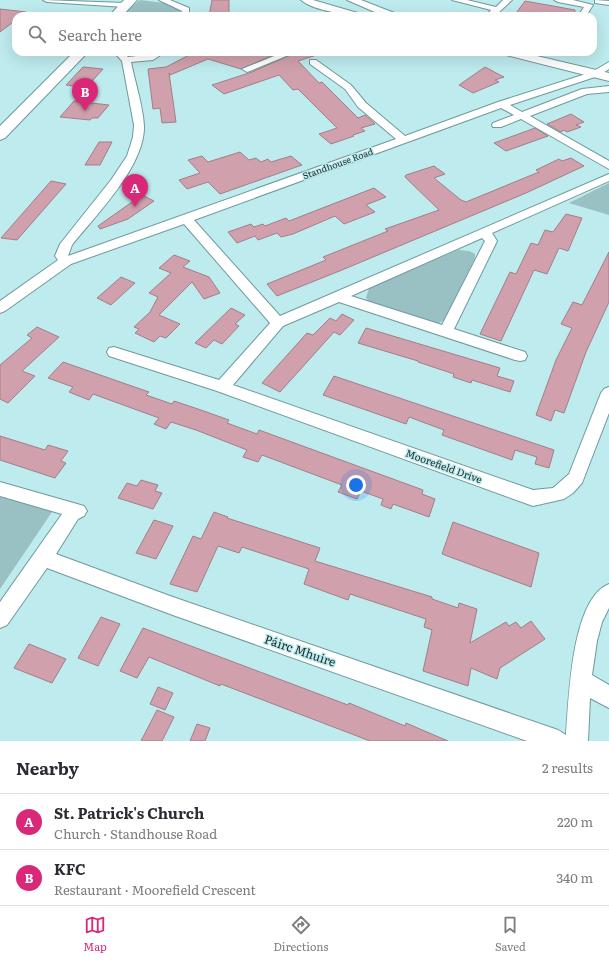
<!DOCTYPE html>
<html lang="en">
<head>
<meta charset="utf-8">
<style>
	body { margin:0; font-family:Literata,serif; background:#f2f2f3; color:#2b2b33 }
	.you { position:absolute; left:356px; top:485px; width:14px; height:14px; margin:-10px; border:3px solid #fff; border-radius:50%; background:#1a73e8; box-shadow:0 0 0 6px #1a73e833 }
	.badge { display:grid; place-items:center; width:26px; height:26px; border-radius:50%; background:#db2777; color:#fff; font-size:13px; font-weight:700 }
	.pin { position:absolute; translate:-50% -33px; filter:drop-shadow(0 1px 2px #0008) }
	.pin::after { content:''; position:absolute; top:21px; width:14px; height:12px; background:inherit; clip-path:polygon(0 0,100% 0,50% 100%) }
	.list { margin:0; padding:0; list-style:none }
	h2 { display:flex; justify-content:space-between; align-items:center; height:52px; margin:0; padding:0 16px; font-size:17px }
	h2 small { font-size:13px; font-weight:400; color:#7c7c81 }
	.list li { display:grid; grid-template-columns:26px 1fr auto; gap:12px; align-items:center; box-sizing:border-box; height:56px; padding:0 16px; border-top:1px solid #e1e1e2 }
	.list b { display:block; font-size:15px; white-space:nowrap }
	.list p { margin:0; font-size:13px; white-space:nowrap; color:#7c7c81 }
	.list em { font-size:13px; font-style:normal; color:#7c7c81 }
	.icon { flex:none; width:22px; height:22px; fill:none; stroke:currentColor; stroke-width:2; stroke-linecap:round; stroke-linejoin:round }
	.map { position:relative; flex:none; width:609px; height:741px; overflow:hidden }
	.search { position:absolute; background:#fff; box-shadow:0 4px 16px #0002; left:12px; right:12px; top:12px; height:44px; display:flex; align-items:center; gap:10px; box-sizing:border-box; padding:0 14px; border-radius:12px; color:#7c7c81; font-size:15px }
	.sheet { height:164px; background:#fff }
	nav { display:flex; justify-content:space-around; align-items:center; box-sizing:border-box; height:56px; border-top:1px solid #e1e1e2; background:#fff; font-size:11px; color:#7c7c81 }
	nav a { display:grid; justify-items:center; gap:2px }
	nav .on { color:#db2777 }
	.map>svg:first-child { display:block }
	.green { fill:#99c0c3 }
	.building { fill:#d0a1ac; stroke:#a37e86 }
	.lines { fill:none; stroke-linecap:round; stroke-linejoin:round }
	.minor-casing { stroke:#6f999c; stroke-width:2 }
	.tertiary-casing { stroke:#6f999c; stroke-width:2 }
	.secondary-casing { stroke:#6f999c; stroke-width:2 }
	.minor { fill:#fff; fill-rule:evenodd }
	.tertiary { fill:#fff; fill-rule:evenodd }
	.secondary { fill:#fff; fill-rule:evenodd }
	.labels { text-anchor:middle; stroke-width:3; stroke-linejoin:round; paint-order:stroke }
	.far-street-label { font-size:9px; fill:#1c2d2f; stroke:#beebee }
	.street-label { font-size:10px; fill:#1c2d2f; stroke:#beebee }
	.near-street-label { font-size:12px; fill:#1c2d2f; stroke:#beebee }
</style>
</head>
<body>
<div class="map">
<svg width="609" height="741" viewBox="0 0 609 741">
	<rect width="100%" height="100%" fill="#beebee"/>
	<g class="green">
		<path d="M140 0 164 3 181 11 180 16H127L129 12 127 11Z"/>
		<path d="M609 183V215L569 203Z"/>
		<path d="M458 250 469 251 475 254V258L444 320 439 323 430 322 370 303 366 298 369 288Z"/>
		<path d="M0 494 56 506 0 589Z"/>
	</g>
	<g class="building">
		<path d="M212 0H229V15L209 16Z"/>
		<path d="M525 1 575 10V16H514Z"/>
		<path d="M0 9 26 12 21 16H16V20L0 32Z"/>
		<path d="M195 52H280L241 69 208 59 170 75 169 73 176 122 162 123 160 108 153 109 148 69 166 67Z"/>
		<path d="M297 52H319L320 54 298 61 319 83 322 82 358 118 365 115 375 124 361 128 365 131 353 135 354 136 331 144 319 134 337 128 298 89 293 90 279 75 224 94 212 85 252 72Z"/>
		<path d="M83 67 103 69 86 88 66 85Z"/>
		<path d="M485 67 504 77 495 80 499 82 473 93 459 85Z"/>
		<path d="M74 101 109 105 98 118H92L90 120 60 117Z"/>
		<path d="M571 114 584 122 576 125 581 127 567 132 564 130 561 132 547 124Z"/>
		<path d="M535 128 548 136 506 151 494 143Z"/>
		<path d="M99 142H112L100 165H85Z"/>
		<path d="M240 152 249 160 256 158 261 162 268 159 271 162 291 156 302 165 220 194 208 182 187 189 179 180 200 173 188 160 202 156 208 162Z"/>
		<path d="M571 158 584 166 526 193 342 270 277 296 267 284 326 260 323 257 388 231 385 229 439 210 405 177 406 175 434 166 445 174 434 178 461 200 466 202 539 172 536 170 559 159 562 161Z"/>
		<path d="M51 181 66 184 17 240 1 238Z"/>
		<path d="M374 188 386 197 366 205 375 212 344 224 335 216 293 234 281 237 277 233 258 240 255 236 237 243 228 232 251 224 254 227 263 224 265 226 286 218 289 221Z"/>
		<path d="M142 195 154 201 128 219 100 229 98 226Z"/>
		<path d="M566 214 582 218 568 251 559 248 547 274 534 270 501 341 480 334 510 272 516 274 531 243 538 245 545 230 553 232Z"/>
		<path d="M609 252V302L586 352 564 413 555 410 551 421 536 415 556 360 572 328 561 324 573 302 582 305Z"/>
		<path d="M174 255 190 261 183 267 209 277 220 293 204 299 192 282 159 315 180 324 166 338 160 336 154 342 135 333 139 329 134 327 150 312 158 297 149 293 171 273 159 268Z"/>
		<path d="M121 277 135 283 111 305 97 298Z"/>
		<path d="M231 308 245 315 235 324 239 326 222 344 214 340 206 348 195 343Z"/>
		<path d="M342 314 354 320 340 335 334 332 280 392 262 383 307 333 313 335 330 318 336 321Z"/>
		<path d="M37 327 59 337 22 371 35 376 8 403 0 399V365L32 338 27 335Z"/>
		<path d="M366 328 500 368 497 376 514 381 510 392 472 380 471 383 453 377 454 374 418 362V361L358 343Z"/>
		<path d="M63 362 149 392 146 395 172 404 174 401 198 409 229 420 227 423 257 434 259 430 423 490 422 494 435 499 429 517 393 504 391 509 381 505 383 499 361 491 357 499 338 492 342 485 262 455 258 462 243 457 247 450 196 430 171 422 166 429 154 424 159 418 93 394 89 400 69 392 73 387 48 378Z"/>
		<path d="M334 376 554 450 549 468 535 464 537 457 515 450 512 460 442 435 444 430 409 417 406 424 323 395Z"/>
		<path d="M0 436 45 450 48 445 68 451 61 461 66 463 55 478 0 460Z"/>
		<path d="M141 480 158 485 155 491 162 493 153 509 118 498 127 483 137 486Z"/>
		<path d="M214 512 228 517 227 518 320 548 315 561 432 597V599L458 608 459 603 477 609 470 643 506 622 509 626 516 622 521 628 531 621 545 639 500 668 497 679 471 668 468 686 423 671 432 630 424 627 426 619 350 594 348 600 304 584 309 569 242 547 239 553 218 546 197 592 170 584 193 536 201 539Z"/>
		<path d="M154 520 173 526 156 559 136 553Z"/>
		<path d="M453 522 539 553 531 587 442 554Z"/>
		<path d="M101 617 120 624 98 666 78 658Z"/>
		<path d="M143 628 348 705 349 703 405 726 406 723 448 741H370L221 684 220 686 149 657 137 678 120 671Z"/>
		<path d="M29 644 66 659 52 683 14 668Z"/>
		<path d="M158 687 173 693 165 710 150 704Z"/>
		<path d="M157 710 174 717 162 741H141Z"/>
		<path d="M197 724 210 728 205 741H190Z"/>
	</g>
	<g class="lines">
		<defs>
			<g id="minor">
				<path d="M43 0 125 3 129 5 125 7 47 2Z"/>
				<path d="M159 0H170L189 8V16H181L182 11Z"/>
				<path d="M301 0H313L368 16C352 16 313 11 301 0Z"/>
				<path d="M452 0H467L496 7 503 0H512L495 16H486L491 10Z"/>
				<path d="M554 0H573L593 5 586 16H578L584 7 558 2Z"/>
				<path d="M595 0 609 1V5L595 3Z"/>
				<path d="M114 52H123L128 57C141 56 153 52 165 52L153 60 131 62C135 82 143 106 144 126 145 166 96 215 72 245L68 256 396 139 358 107 345 89 310 64V60H316L351 85 366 103 405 136 498 102 592 72 609 62V69L598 76 510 105 522 112 582 89 609 86V92L587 94 530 116 609 161V169L521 119 501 127H493L492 125 493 123 514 115 501 108 194 220 280 316 609 174V181L492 233 497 241 454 329 525 352 527 356 525 360 520 361 515 360 339 302 283 326 233 385 533 490 553 488 569 474 601 393 604 389 609 387V413L582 483 573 493 564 499 533 506 217 391 109 356 107 352 109 348 114 347 219 380 270 323 184 224 71 264 5 311 0 313V301L58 260 55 256 60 244 111 180 127 156 133 137 134 125 122 61ZM482 238 485 241 442 325 351 296Z"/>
				<path d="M284 52H296L250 71 247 72 242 69Z"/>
				<path d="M0 482 84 506 87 511 84 516 78 519 56 554 170 596 558 730 566 735C569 699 571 599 609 584V608L602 622 597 641 592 675 609 685V708L590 698 588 741H527L170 614 47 568 7 625 0 628V602L62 514 0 496Z"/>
			</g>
			<g id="tertiary">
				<path d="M347 0H361L397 14 398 16H384Z"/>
				<path d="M500 52H520L609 73V81L502 54Z"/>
			</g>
			<g id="secondary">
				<path d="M124 0H137L122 16H109Z"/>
				<path d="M74 52H88L5 138 0 140V126Z"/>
			</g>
		</defs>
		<use href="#minor" class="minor-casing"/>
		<use href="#tertiary" class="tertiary-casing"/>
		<use href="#secondary" class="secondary-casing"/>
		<use href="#minor" class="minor"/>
		<use href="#tertiary" class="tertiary"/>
		<use href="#secondary" class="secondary"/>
	</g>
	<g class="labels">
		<g class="far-street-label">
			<text transform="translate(338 164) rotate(-20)" y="3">Standhouse Road</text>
		</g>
		<g class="street-label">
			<text transform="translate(444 466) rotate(20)" y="4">Moorefield Drive</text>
		</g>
		<g class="near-street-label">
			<text transform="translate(300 651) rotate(19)" y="4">Páirc Mhuire</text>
		</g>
	</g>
</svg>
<div class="you"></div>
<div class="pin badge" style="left:135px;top:207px">A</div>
<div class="pin badge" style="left:85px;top:111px">B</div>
<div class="search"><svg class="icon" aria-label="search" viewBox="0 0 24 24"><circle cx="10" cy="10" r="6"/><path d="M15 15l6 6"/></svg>Search here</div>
</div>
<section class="sheet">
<h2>Nearby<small>2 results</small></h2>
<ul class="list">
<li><span class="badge">A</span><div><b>St. Patrick's Church</b><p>Church · Standhouse Road</p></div><em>220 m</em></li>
<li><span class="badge">B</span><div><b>KFC</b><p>Restaurant · Moorefield Crescent</p></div><em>340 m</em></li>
</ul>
</section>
<nav>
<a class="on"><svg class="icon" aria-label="map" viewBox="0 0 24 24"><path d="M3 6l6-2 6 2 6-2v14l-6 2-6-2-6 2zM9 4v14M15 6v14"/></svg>Map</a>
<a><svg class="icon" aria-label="directions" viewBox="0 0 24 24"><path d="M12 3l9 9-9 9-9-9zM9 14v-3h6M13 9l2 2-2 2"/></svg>Directions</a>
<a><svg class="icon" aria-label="saved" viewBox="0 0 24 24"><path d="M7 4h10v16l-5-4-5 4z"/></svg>Saved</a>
</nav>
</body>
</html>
